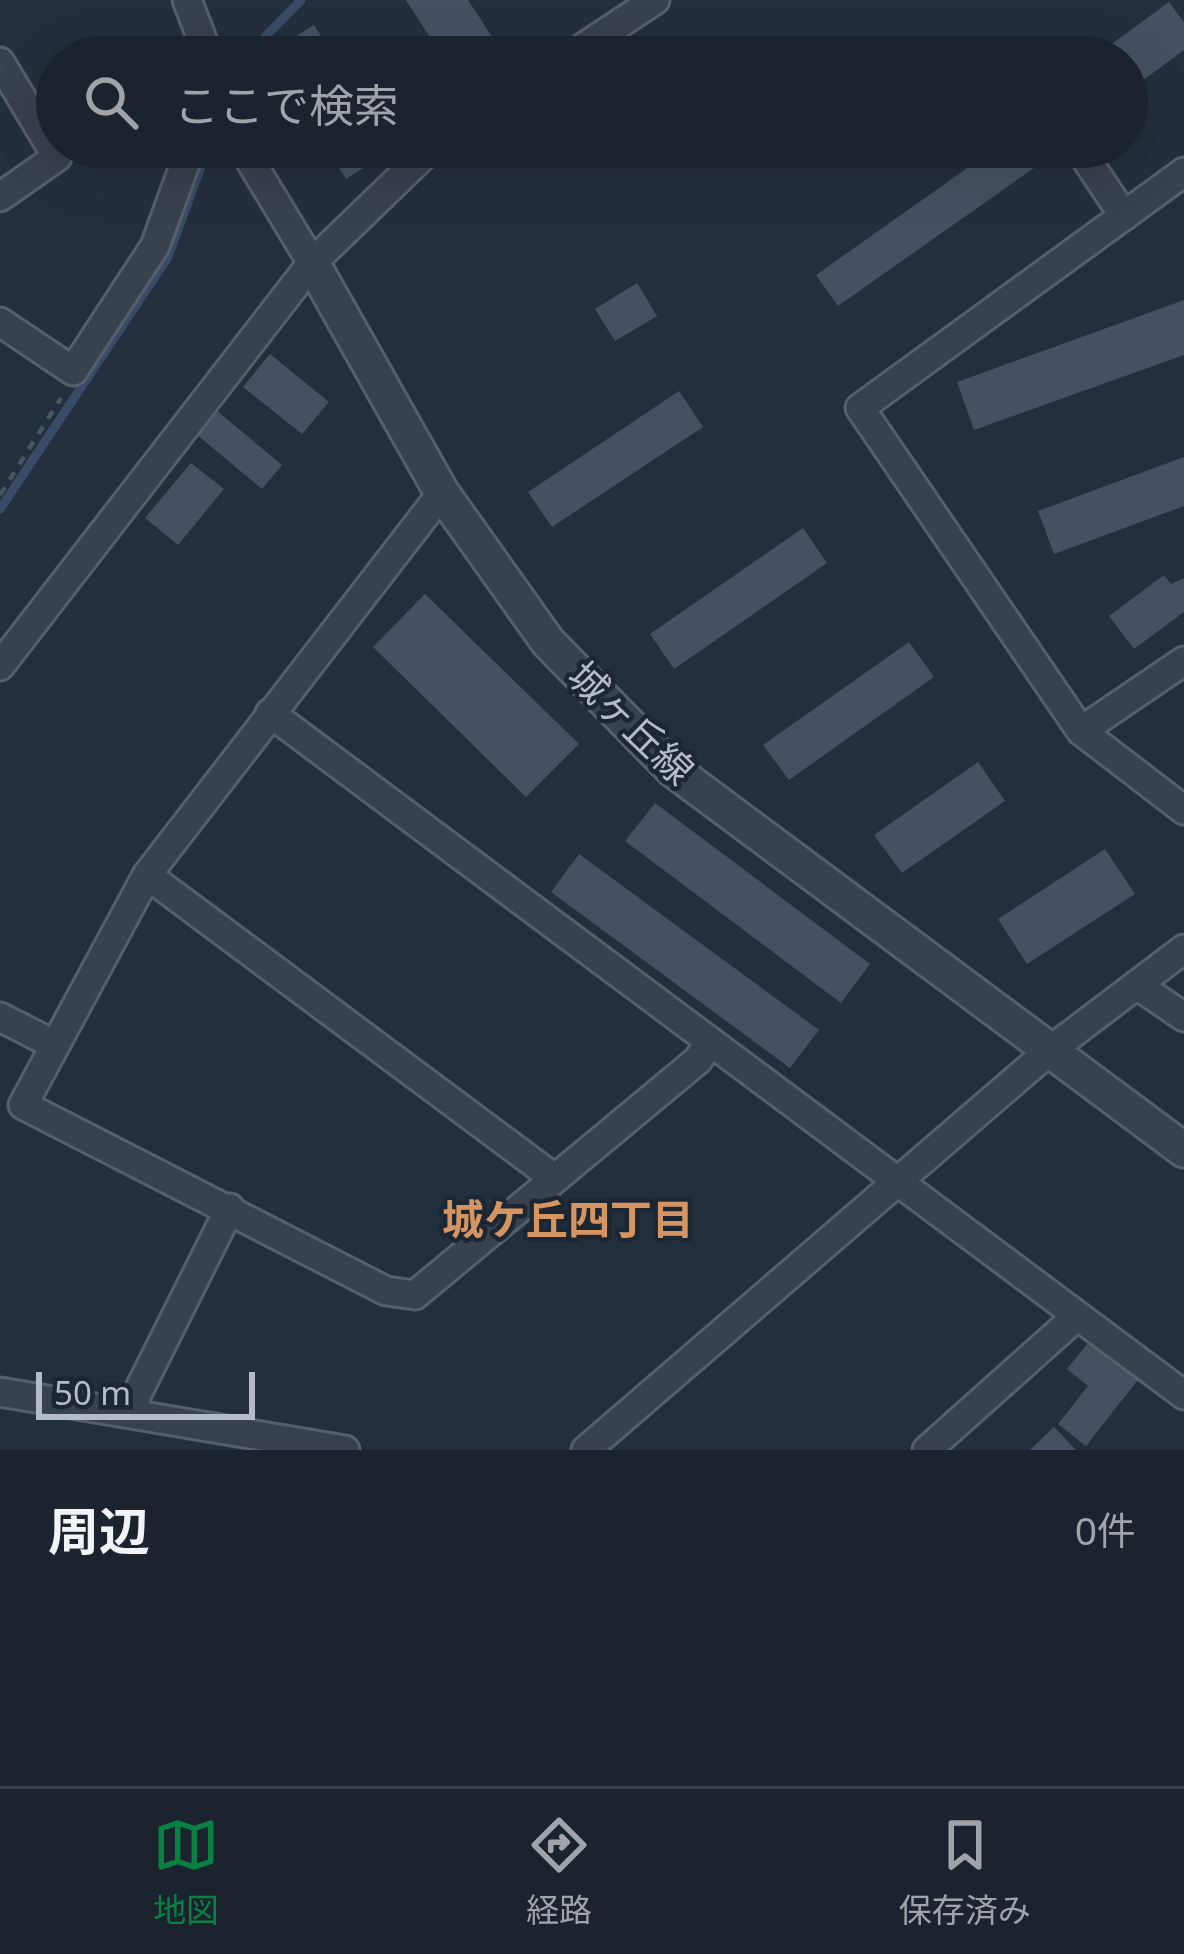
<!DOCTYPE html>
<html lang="ja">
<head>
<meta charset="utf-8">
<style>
	body { margin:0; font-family:"Noto Sans","Noto Sans JP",sans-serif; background:#242b36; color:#f1f3f6 }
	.scale { position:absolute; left:36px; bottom:30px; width:219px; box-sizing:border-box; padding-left:12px; border:6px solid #b4bcc9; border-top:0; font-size:33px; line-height:42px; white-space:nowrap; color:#b4bcc9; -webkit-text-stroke:9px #1d2633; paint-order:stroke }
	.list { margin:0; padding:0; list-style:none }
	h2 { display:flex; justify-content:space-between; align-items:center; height:156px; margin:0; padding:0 48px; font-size:51px }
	h2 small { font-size:39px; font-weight:400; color:#a0a4aa }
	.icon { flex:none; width:66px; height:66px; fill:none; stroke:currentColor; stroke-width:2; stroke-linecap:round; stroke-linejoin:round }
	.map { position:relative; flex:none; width:1184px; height:1450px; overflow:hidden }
	.search { position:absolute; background:#1b232e; box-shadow:0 12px 48px #0002; left:36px; right:36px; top:36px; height:132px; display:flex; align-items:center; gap:30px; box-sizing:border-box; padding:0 42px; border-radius:66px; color:#a0a4aa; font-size:45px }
	.sheet { height:336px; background:#1b232e }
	nav { display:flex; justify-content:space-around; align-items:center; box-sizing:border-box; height:168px; border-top:3px solid #39404a; background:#1b232e; font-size:33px; color:#a0a4aa }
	nav a { display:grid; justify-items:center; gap:6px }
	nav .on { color:#0b8043 }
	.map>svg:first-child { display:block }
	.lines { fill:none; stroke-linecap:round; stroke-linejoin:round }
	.stream { stroke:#394c67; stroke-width:9 }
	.building { fill:#455162 }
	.minor-casing { stroke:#565f6c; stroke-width:33 }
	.tertiary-casing { stroke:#565f6c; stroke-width:39 }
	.path { stroke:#44595c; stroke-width:4.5; stroke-dasharray:9 9; stroke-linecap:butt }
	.minor { stroke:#38414e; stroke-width:27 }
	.tertiary { stroke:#38414e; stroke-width:33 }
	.labels { text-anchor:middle; stroke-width:9; stroke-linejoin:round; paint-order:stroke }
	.street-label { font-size:39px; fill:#b4bcc9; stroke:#1d2633 }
	.neighbourhood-label { font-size:42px; font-weight:bold; fill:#d59563; stroke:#1d2633 }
</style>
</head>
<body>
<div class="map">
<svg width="1184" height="1450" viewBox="0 0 1184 1450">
	<rect width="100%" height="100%" fill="#242f3e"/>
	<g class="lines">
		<g class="stream">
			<path d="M245 57 301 0"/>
			<path d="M0 509 168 257 208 147"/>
		</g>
	</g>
	<g class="building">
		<path d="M406 0H468L505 57H416L435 45Z"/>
		<path d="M1169 2 1184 22V50L1127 92V57H1094Z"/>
		<path d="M314 25 334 57H285L279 47Z"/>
		<path d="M326 147H397L346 179Z"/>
		<path d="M997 147H1030L1041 163 838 306 816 275Z"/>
		<path d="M637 283 657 316 615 341 595 309Z"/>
		<path d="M1184 300V355L974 430 957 382Z"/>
		<path d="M270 354 329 402 302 434 243 387Z"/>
		<path d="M679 391 703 427 552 527 528 492Z"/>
		<path d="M216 410 282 465 262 489 196 434Z"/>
		<path d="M1184 457V506L1054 554 1038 511Z"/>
		<path d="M191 463 224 489 178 545 145 518Z"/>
		<path d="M803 528 827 563 674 669 650 634Z"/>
		<path d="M1164 575 1171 584 1184 578V612L1134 649 1109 616Z"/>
		<path d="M425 594 579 744 526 797 373 647Z"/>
		<path d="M909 642 934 677 789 780 763 745Z"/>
		<path d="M978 762 1005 801 902 873 874 835Z"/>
		<path d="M655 803 870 964 841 1003 625 841Z"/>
		<path d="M1105 849 1135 894 1027 964 998 919Z"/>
		<path d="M579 854 819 1030 790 1068 551 892Z"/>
		<path d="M1092 1338 1141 1376 1086 1446 1058 1424 1088 1386 1067 1369Z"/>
		<path d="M1054 1427 1076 1450H1030Z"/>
	</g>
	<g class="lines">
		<defs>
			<g id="minor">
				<path d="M187 0 209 57"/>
				<path d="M569 57 655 0"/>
				<path d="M0 62 57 157 0 197"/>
				<path d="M242 147 312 263"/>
				<path d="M1078 147 1124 216"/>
				<path d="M1184 172 860 408 1081 731 1184 810"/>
				<path d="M0 322 73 371 155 246 191 147"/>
				<path d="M442 493 147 875 23 1105 386 1291 415 1295 698 1060 710 1042"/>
				<path d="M0 666 312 263 432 147"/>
				<path d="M270 713 1184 1395"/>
				<path d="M1081 731 1184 661"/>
				<path d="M147 875 554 1178"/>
				<path d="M1137 985 1184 1017"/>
				<path d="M0 1017 55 1045"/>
				<path d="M0 1392 345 1450"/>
				<path d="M133 1413 136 1396 230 1208"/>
				<path d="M586 1450 1048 1052 1184 949"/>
				<path d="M927 1450 1076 1317"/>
			</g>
			<path id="tertiary" d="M312 263 442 493 548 642 672 769 1184 1150"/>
		</defs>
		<use href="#minor" class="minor-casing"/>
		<use href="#tertiary" class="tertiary-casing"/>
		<path class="path" d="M0 495 61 398"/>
		<use href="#minor" class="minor"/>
		<use href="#tertiary" class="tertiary"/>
	</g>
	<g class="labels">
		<g class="street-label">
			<text transform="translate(631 723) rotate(44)" y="14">城ヶ丘線</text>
		</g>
		<g class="neighbourhood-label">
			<text x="568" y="1235">城ケ丘四丁目</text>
		</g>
	</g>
</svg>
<div class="scale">50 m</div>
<div class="search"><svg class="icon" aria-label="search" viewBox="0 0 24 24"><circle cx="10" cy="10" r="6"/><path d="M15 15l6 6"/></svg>ここで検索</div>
</div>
<section class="sheet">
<h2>周辺<small>0件</small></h2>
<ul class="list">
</ul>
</section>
<nav>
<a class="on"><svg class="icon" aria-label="map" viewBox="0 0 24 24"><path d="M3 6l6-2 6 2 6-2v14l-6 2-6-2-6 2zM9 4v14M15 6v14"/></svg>地図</a>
<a><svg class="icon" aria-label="directions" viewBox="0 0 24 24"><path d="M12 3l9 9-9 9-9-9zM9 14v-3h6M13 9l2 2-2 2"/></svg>経路</a>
<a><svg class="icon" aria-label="saved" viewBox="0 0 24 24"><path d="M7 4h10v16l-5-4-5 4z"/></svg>保存済み</a>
</nav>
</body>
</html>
